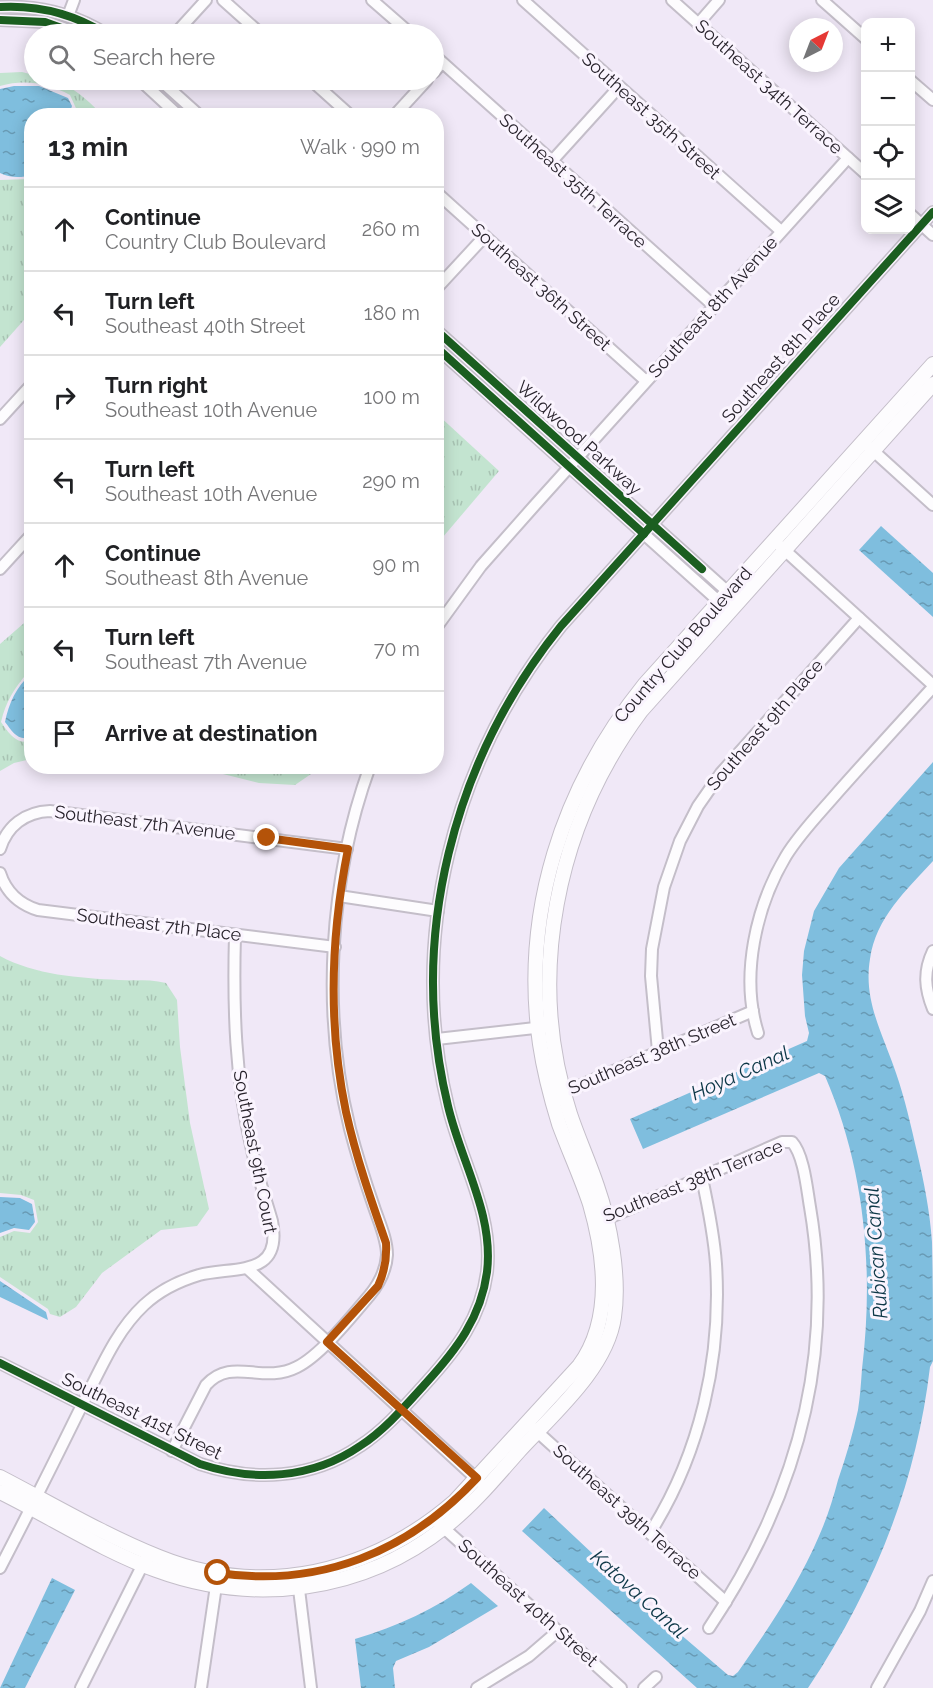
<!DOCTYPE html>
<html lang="en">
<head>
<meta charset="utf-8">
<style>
	body { margin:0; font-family:Raleway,sans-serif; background:#f6f6f6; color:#202124 }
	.controls { position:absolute; right:18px; top:18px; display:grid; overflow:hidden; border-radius:12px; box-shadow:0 3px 15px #0003 }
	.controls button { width:54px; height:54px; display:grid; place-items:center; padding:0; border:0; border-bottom:2px solid #e0e0e0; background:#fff; color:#202124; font:30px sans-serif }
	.compass { position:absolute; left:789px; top:18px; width:54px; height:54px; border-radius:50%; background:#fff; box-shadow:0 3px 15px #0003; rotate:42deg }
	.stop { position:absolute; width:18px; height:18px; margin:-14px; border:4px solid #b45309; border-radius:50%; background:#fff }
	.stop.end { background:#b45309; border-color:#fff; box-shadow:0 2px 6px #0008 }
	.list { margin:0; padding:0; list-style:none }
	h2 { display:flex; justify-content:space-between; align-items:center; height:78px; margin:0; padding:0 24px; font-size:26px }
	h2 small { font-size:20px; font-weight:400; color:#757577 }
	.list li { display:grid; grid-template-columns:39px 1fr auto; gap:18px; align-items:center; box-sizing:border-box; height:84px; padding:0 24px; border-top:2px solid #e0e0e0 }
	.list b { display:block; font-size:22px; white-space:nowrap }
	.list p { margin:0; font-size:20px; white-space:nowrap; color:#757577 }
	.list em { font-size:20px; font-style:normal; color:#757577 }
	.icon { flex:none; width:33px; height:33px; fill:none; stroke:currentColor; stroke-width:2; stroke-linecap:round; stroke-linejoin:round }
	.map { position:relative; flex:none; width:933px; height:1688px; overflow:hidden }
	.search { position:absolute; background:#fff; box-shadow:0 3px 15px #0003; left:24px; top:24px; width:420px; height:66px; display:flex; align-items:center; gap:15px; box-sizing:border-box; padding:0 21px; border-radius:33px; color:#757577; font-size:22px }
	.panel { position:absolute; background:#fff; box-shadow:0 3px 15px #0003; left:24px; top:108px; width:420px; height:666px; border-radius:24px }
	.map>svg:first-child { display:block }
	.grass { fill:url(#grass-tufts) }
	.water { fill:url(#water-ripples) }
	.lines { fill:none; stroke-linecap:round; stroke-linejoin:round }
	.minor-casing { stroke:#c4bec9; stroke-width:14 }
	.major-casing { stroke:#c4bec9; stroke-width:16 }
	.minor { stroke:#fdfcfe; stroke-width:10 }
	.major { stroke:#fdfcfe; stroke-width:14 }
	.cycleway-casing { stroke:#faf4fe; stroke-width:11 }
	.cycleway { stroke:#1b5e20; stroke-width:8 }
	.route { stroke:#b45309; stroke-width:8 }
	.labels { text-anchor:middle; stroke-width:6; stroke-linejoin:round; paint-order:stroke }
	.street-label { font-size:18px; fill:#28232c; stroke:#faf4fe }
	.water-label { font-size:20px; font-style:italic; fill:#0c3747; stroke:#faf4fe }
</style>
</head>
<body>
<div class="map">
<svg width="933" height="1688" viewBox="0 0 933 1688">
	<defs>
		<pattern id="grass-tufts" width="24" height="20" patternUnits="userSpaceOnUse" patternTransform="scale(1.5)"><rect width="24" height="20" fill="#c3e4d0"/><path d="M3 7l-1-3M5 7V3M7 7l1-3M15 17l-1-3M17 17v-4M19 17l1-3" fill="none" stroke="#a8c3b3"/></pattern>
		<pattern id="water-ripples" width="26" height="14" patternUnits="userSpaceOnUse" patternTransform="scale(1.5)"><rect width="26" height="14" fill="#7fbede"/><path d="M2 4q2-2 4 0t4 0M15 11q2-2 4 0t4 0" fill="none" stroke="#689ab4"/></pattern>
	</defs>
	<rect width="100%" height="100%" fill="#f0e8f7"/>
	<g class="grass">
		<path d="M22 72 34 75V80C69 80 79 93 103 115H79L70 95C47 83 25 79 0 86V73Z"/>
		<path d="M31 179V312L0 347V180Z"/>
		<path d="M437 414 499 471 437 544Z"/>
		<path d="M31 617V671L28 672C14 689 6 701 1 722 9 734 17 745 31 741V759L14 763 0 771V644Z"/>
		<path d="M183 767H314L311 774 295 785 259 783 203 769Z"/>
		<path d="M0 956C35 975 79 978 119 980 135 981 150 979 166 983L177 1000 180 1047 190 1123 209 1209 197 1226 161 1230 102 1273 76 1307 60 1317 50 1314 48 1309 0 1277V1237L14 1231 30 1233 38 1222 34 1200 21 1195 0 1193Z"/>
	</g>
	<g class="water">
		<path d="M14 86H39L68 98 72 106 69 115 32 116 31 175C22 178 9 178 0 173V89Z"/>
		<path d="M881 526 933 573V617L859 550Z"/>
		<path d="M31 674V737C18 742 12 731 5 722 9 703 16 687 31 674Z"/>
		<path d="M933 762V861C906 891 876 917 870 959 863 1001 883 1034 896 1073 905 1099 911 1126 917 1152 924 1182 930 1212 932 1242 933 1282 933 1322 933 1361L930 1367C916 1485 874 1589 808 1688H697L522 1531 544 1508 659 1616 728 1675 733 1676 738 1672C769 1628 798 1585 819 1536 827 1518 833 1499 838 1480 846 1457 853 1433 858 1410 860 1397 861 1383 862 1369 874 1271 865 1168 825 1076L819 1073 643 1149 630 1119 807 1041 809 1033 805 1016 802 975 804 951 814 911 839 868Z"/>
		<path d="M0 1197 20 1198 32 1204 35 1222 29 1230 14 1228 0 1233Z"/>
		<path d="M0 1281 46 1312 48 1320 0 1297Z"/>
		<path d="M52 1578 75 1590 25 1688H0Z"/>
		<path d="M471 1583 498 1606 429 1647 396 1661 393 1668 395 1688H361L355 1639C398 1626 435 1609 471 1583Z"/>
	</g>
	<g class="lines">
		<defs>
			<g id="minor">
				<path d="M223 0 261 34"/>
				<path d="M372 0 411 34"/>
				<path d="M523 0 781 231"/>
				<path d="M672 0 866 174"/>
				<path d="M822 0 866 39"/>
				<path d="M0 7C37 5 74 14 106 34"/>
				<path d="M68 16 74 0"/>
				<path d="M0 20 45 22 78 34"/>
				<path d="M698 24 719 0"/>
				<path d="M175 34 206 0"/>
				<path d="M434 55 714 306"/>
				<path d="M434 72 442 63"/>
				<path d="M140 80 179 116"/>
				<path d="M160 80 200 116"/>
				<path d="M311 80 351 116"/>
				<path d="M910 80 933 100"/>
				<path d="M394 116 427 80"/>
				<path d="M552 161 619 87"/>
				<path d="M436 192 646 381"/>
				<path d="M910 214 933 235"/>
				<path d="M436 289 485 236"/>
				<path d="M436 330 738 601"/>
				<path d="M436 347 724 606"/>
				<path d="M0 419 32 384"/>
				<path d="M868 446 933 505"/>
				<path d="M779 545 933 685"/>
				<path d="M0 569 32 534"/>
				<path d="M436 628 481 566 535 505 848 158"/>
				<path d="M0 849C7 826 25 812 50 811L347 849"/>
				<path d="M0 873C6 892 19 904 38 910L335 947"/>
				<path d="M339 896 438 911"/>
				<path d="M933 951C923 972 925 989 933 1009"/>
				<path d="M758 1033C740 976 756 906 786 856 800 833 820 813 838 792 869 757 901 722 933 687"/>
				<path d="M437 1039 544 1027"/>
				<path d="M658 1051 651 976 652 949 664 887 680 841 698 806 721 773 859 618"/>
				<path d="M558 1095 753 1011"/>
				<path d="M601 1219 613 1216 782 1142H792C804 1155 807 1190 810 1207 836 1360 794 1501 709 1628"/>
				<path d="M248 1269 480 1482"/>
				<path d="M0 1363 200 1464C254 1482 312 1479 360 1446 385 1430 406 1405 426 1383 456 1350 481 1318 487 1272 494 1214 461 1162 448 1106 407 938 453 760 561 626L933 212"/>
				<path d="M532 1427 726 1602"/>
				<path d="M172 1451 206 1385C232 1356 262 1385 297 1367 321 1355 351 1317 369 1296 379 1284 386 1271 387 1255 387 1239 379 1222 374 1207 365 1181 357 1156 350 1129 321 1013 329 879 370 766"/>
				<path d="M434 1519 621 1688"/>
				<path d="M650 1533C700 1454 722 1358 716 1264 714 1235 708 1206 702 1178"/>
				<path d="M0 1568C28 1514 55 1460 82 1405 100 1371 115 1332 144 1305 159 1291 179 1281 199 1275 234 1266 283 1278 272 1221 265 1197 257 1174 252 1150 235 1079 233 1007 235 935"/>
				<path d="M298 1581 311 1688"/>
				<path d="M81 1688 146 1558"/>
				<path d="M201 1688 217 1579"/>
				<path d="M477 1688 529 1656 558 1631"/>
				<path d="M644 1688 656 1677"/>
				<path d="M877 1688 920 1611 933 1581"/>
			</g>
			<g id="major">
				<path d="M0 1477C52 1504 104 1535 159 1557 263 1599 372 1573 455 1501L579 1366C613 1320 605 1256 590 1204 581 1177 569 1151 559 1124 551 1098 544 1071 540 1044 521 913 562 787 645 684L933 364"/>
				<path d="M0 1492C51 1517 103 1551 156 1570 254 1606 364 1592 446 1526 473 1505 496 1477 519 1451 553 1414 607 1368 614 1317 620 1277 610 1223 597 1186 589 1162 578 1138 570 1114 525 977 556 825 641 711L933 384"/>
			</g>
		</defs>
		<use href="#minor" class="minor-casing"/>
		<use href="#major" class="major-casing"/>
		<use href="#minor" class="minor"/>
		<use href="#major" class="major"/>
		<defs>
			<g id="cycleway">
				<path d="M0 7C37 5 74 14 106 34"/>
				<path d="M0 20 45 22 78 34"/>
				<path d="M436 330 702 569"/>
				<path d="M436 347 644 534"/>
				<path d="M0 1363 200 1464C254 1482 312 1479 360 1446 385 1430 406 1405 426 1383 456 1350 481 1318 487 1272 494 1214 461 1162 448 1106 407 938 453 760 561 626L933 212"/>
			</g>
		</defs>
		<use href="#cycleway" class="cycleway-casing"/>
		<use href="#cycleway" class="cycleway"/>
	</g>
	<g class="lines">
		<path class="route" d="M218 1573C320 1588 408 1552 477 1478L327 1342 378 1286C385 1271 387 1259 386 1243 371 1200 356 1157 346 1112 328 1026 331 935 348 849L267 838"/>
	</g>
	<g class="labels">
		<g class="street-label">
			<text transform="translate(769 87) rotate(42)" y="6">Southeast 34th Terrace</text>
			<text transform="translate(651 116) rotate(42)" y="6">Southeast 35th Street</text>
			<text transform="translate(573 181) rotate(42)" y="6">Southeast 35th Terrace</text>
			<text transform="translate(541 287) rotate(42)" y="6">Southeast 36th Street</text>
			<text transform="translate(713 307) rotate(-48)" y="6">Southeast 8th Avenue</text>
			<text transform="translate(781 358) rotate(-48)" y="6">Southeast 8th Place</text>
			<text transform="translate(579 438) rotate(42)" y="6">Wildwood Parkway</text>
			<text transform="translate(683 645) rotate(-49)" y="6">Country Club Boulevard</text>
			<text transform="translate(765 725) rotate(-49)" y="6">Southeast 9th Place</text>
			<text transform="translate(145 823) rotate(7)" y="6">Southeast 7th Avenue</text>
			<text transform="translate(159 925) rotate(7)" y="6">Southeast 7th Place</text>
			<text transform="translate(652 1054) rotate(-23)" y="6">Southeast 38th Street</text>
			<text transform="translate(255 1152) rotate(79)" y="6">Southeast 9th Court</text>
			<text transform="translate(693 1181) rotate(-22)" y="6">Southeast 38th Terrace</text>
			<text transform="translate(142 1416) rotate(26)" y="6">Southeast 41st Street</text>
			<text transform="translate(627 1512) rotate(42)" y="6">Southeast 39th Terrace</text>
			<text transform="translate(528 1603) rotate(42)" y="6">Southeast 40th Street</text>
		</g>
		<g class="water-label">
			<text transform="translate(740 1073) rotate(-24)" y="7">Hoya Canal</text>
			<text transform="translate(876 1253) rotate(-94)" y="7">Rubican Canal</text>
			<text transform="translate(639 1594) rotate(42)" y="7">Katova Canal</text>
		</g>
	</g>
</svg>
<div class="controls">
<button>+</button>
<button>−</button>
<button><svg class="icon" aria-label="locate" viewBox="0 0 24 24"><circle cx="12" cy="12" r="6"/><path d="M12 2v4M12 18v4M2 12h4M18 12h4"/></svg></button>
<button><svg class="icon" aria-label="layers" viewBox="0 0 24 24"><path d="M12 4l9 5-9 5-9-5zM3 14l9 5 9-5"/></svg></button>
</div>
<svg class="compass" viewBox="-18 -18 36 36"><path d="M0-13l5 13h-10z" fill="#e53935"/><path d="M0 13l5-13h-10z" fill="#757577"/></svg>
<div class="stop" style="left:218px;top:1573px"></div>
<div class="stop end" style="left:267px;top:838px"></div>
<div class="search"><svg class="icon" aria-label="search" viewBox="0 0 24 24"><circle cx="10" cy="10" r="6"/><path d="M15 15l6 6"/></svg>Search here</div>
<section class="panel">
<h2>13 min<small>Walk · 990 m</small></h2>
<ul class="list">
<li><svg class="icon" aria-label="ahead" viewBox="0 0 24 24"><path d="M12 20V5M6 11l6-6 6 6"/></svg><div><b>Continue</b><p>Country Club Boulevard</p></div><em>260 m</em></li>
<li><svg class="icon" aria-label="left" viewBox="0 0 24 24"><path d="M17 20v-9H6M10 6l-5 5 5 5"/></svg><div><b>Turn left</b><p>Southeast 40th Street</p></div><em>180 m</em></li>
<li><svg class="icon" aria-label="right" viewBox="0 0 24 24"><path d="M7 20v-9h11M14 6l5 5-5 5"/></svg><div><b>Turn right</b><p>Southeast 10th Avenue</p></div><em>100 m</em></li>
<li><svg class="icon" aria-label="left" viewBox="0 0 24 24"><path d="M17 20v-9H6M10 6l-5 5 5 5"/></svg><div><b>Turn left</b><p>Southeast 10th Avenue</p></div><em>290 m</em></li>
<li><svg class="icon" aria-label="ahead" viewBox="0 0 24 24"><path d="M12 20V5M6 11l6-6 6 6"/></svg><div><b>Continue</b><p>Southeast 8th Avenue</p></div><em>90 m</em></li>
<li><svg class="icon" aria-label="left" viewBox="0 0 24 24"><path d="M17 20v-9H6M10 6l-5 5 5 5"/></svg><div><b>Turn left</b><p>Southeast 7th Avenue</p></div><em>70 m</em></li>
<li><svg class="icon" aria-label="arrive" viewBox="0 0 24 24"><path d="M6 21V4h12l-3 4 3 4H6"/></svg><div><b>Arrive at destination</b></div></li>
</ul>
</section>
</div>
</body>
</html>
